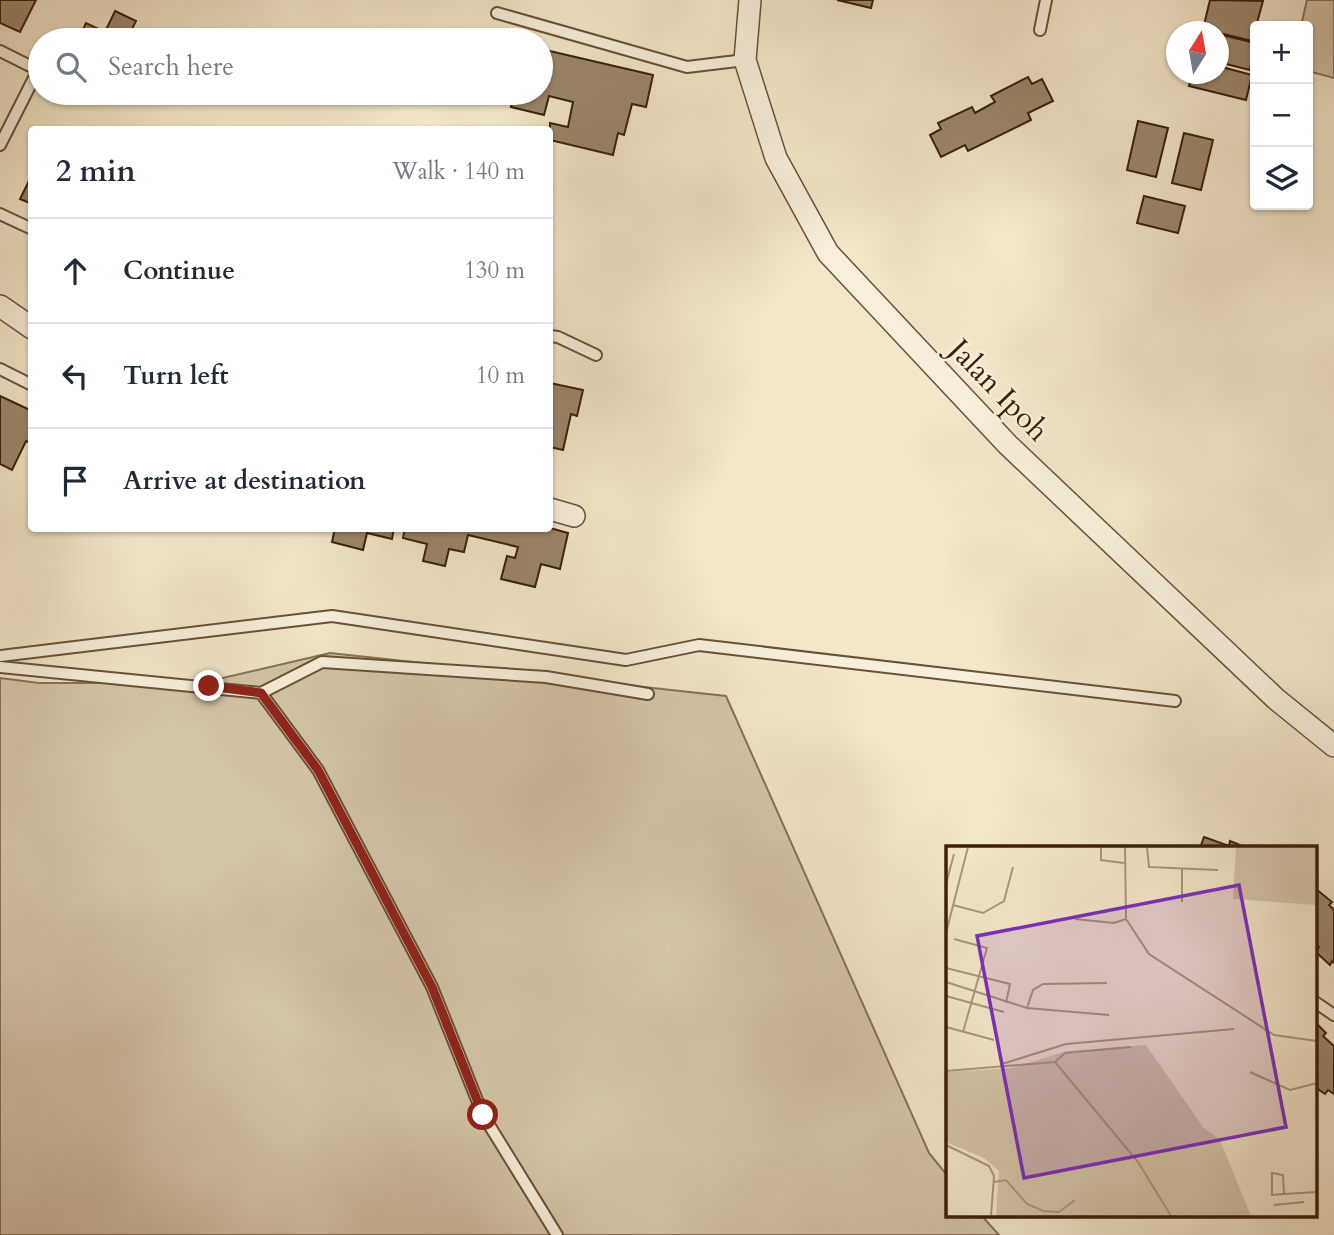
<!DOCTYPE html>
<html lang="en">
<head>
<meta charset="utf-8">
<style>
	body { margin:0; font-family:Cardo,serif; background:#f2f2f3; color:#1f2937 }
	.controls { position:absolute; right:21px; top:21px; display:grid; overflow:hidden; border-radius:7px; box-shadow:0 2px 5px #0004 }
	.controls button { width:63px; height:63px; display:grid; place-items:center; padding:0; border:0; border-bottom:2px solid #e0e1e3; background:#fff; color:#1f2937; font:35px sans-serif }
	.compass { position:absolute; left:1166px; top:21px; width:63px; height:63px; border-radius:50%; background:#fff; box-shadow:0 2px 5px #0004; rotate:11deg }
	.stop { position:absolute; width:21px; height:21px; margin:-16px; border:5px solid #8f2418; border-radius:50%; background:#fff }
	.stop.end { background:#8f2418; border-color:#fff; box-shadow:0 2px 7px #0008 }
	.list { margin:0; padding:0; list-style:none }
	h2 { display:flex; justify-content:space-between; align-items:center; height:91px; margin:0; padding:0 28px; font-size:30px }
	h2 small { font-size:23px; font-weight:400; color:#747a83 }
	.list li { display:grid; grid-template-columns:46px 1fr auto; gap:21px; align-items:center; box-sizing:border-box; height:105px; padding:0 28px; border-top:2px solid #e0e1e3 }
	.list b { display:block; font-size:26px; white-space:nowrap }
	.list em { font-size:23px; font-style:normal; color:#747a83 }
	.icon { flex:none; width:38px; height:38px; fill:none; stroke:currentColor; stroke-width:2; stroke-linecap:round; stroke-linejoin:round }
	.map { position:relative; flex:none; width:1334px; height:1235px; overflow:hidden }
	.search { position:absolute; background:#fff; box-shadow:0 2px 5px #0004; left:28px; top:28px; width:525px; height:77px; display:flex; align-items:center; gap:18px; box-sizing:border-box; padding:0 24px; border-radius:38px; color:#747a83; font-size:26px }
	.panel { position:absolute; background:#fff; box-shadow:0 2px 5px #0004; left:28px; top:126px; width:525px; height:406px; border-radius:7px }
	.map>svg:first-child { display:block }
	.green { fill:#d3c5a8; stroke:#877256; stroke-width:2 }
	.building { fill:#9a876a; stroke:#3b1f04; stroke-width:2 }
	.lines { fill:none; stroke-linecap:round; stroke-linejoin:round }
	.lane-casing { stroke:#695135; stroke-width:14 }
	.street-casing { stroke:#695135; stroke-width:24 }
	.lane { stroke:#f7efdc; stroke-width:10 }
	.street { stroke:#f7efdc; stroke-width:21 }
	.route { stroke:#8f2418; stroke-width:9 }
	.labels { text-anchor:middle; stroke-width:5; stroke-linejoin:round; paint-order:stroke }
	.street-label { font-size:30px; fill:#3b1f04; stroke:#f7efdc }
	.inset-road { fill:none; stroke:#a9977a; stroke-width:2 }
	.view { fill:#7b2cbf; fill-opacity:0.15; stroke:#7b2cbf; stroke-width:3.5 }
	.inset-edge { fill:none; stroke:#3b1f04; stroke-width:3.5 }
</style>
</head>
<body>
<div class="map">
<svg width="1334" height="1235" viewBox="0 0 1334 1235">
	<rect width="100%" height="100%" fill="#f2e7c9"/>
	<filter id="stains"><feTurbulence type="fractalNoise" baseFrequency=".00286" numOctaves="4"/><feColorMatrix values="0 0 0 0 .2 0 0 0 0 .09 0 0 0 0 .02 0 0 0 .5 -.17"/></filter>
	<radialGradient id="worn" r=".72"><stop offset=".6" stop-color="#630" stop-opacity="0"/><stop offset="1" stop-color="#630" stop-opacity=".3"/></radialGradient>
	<g class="green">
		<path d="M1307 0H1334V78L1308 71V26H1301Z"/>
		<path d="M330 653 726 696 929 1153 947 1175V1216H982L999 1235H0V678L39 683H201Z"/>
	</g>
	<g class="building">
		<path d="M0 0H36L20 32 0 23Z"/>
		<path d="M837 0H873L871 8Z"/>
		<path d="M1210 0 1263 1 1252 41 1203 29Z"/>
		<path d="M115 11 136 21 131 31 144 38 143 40H78L86 23 105 32Z"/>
		<path d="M1218 34 1255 43 1250 70 1218 62Z"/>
		<path d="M541 49 653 75 646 107 632 104 624 135 618 133 613 155 550 140V123L568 127 573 102 549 96 544 115 511 107 514 93H541Z"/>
		<path d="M1218 66 1252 75 1246 100 1189 86 1192 74H1218Z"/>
		<path d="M1028 77 1032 84 1042 79 1053 101 1028 113 1031 120 968 151 965 145 941 157 930 135 941 129 938 123 972 107 975 113 995 102 991 96Z"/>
		<path d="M1138 121 1168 128 1156 177 1127 170Z"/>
		<path d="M1184 133 1213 140 1201 190 1172 183Z"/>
		<path d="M32 175V204L20 199Z"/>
		<path d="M1144 196 1185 206 1178 233 1137 223Z"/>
		<path d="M550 383 583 390 577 416 571 414 563 450 550 447Z"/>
		<path d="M0 396 32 411V441L31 443 26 441 12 470 0 464Z"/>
		<path d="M335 528H394L392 539 367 533 363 550 332 542Z"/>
		<path d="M405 528H550L568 533 560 569 541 564 535 587 501 579 507 556 515 558 518 547 468 535 464 552 449 549 445 566 423 561 427 544 403 538Z"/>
		<path d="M1204 837 1229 846 1230 841 1247 848H1200Z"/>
		<path d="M1316 889 1332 902 1329 905 1334 910V963L1332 961 1330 965 1316 952 1319 947 1315 944Z"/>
		<path d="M1315 1022 1326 1033 1323 1036 1334 1046V1094L1328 1090 1325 1094 1315 1087Z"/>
	</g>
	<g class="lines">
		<defs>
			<g id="lane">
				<path d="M497 13 687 67 745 60"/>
				<path d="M1040 30 1046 0"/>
				<path d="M0 51 38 70 0 145"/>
				<path d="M0 214 32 229"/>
				<path d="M550 336 558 337 596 355"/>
				<path d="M0 369 32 385"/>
				<path d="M0 656 332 616 626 660 699 645 1175 701"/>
				<path d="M0 667 261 693 318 770 432 987 483 1115 557 1235"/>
				<path d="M261 693 322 662 546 677 648 694"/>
				<path d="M1315 1002 1334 1015"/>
			</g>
			<g id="street">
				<path d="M750 0 745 60 776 158 828 253 1008 445 1276 699 1334 746"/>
				<path d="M0 306 32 328"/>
				<path d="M550 509 574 516"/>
			</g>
		</defs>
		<use href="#lane" class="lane-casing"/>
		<use href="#street" class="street-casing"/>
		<use href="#lane" class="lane"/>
		<use href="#street" class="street"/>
	</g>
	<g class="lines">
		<path class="route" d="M209 686 261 693 318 770 432 987 483 1115"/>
	</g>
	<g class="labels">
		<g class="street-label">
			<text transform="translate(999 390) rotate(46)" y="10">Jalan Ipoh</text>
		</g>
	</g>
	<g transform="translate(946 846)">
		<rect width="371" height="371" fill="#f2e7c9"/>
		<path d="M290 1H371V59L287 53ZM200 199 257 281 274 294 305 370H50L53 325 38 312 0 296V226L65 222 121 205Z" fill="#d3c5a8"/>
		<path class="inset-road" d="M155 1V14L178 17M179 1 180 73 203 108 328 189 371 195M201 1 203 21 272 24M236 22V56M0 38 8 8M7 59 37 67 58 55 67 21M129 73 168 77 180 73M0 87 22 1M8 93 41 102 17 186M0 122 64 138 60 157M0 136 81 162 163 169M0 150 58 166M81 162 87 144 97 138 161 137M0 181 48 194M109 216 119 207 185 201M56 218 120 198 288 183M0 225 109 216 192 316 225 370M304 226 344 244 371 237M0 299 43 320 48 330 45 370M48 336 60 334 81 358 97 365 113 366 129 354M338 348 337 329 326 327V349L338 348 371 346M328 359 358 356"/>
		<path class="view" d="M293 39 340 281 78 332 31 90Z"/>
		<rect width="371" height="371" class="inset-edge"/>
	</g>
	<rect width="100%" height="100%" filter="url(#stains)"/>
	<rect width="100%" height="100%" fill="url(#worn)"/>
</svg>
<div class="controls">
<button>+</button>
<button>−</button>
<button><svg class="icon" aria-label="layers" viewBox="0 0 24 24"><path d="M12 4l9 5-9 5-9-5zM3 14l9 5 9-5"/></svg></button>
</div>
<svg class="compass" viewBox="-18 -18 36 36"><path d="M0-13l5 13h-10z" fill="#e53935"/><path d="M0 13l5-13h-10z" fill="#747a83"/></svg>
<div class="stop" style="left:483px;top:1115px"></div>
<div class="stop end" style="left:209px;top:686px"></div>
<div class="search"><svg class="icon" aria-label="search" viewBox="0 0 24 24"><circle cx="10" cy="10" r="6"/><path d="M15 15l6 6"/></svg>Search here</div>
<section class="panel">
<h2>2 min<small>Walk · 140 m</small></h2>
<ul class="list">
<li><svg class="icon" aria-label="ahead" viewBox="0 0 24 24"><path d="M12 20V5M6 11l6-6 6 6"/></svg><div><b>Continue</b></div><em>130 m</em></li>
<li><svg class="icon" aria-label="left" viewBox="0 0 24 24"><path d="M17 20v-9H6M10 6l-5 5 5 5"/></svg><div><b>Turn left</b></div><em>10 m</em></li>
<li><svg class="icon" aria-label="arrive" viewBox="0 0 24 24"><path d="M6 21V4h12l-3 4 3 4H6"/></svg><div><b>Arrive at destination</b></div></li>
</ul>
</section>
</div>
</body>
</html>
